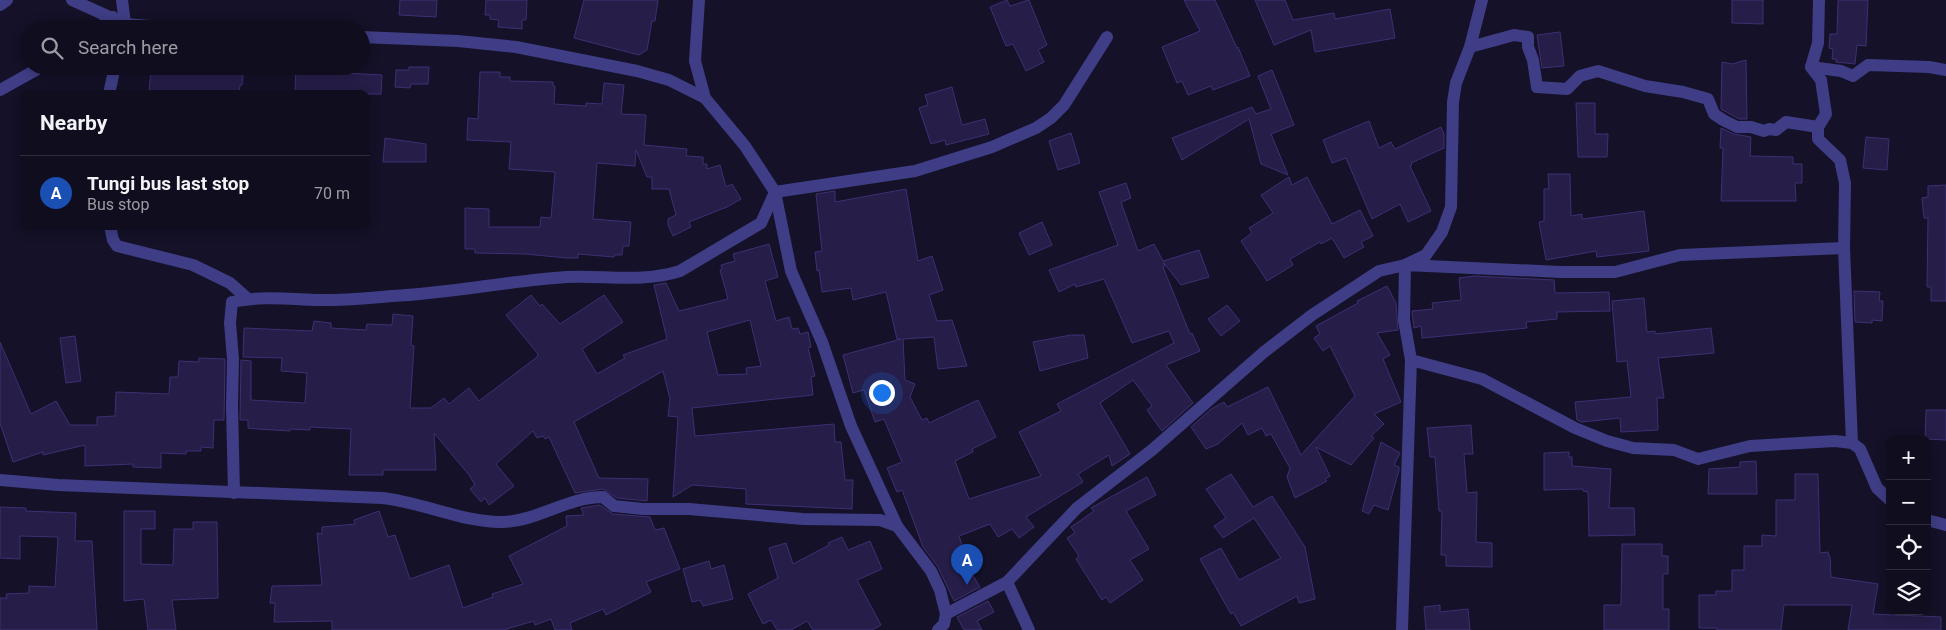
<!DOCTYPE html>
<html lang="en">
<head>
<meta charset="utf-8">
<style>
	body { margin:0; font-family:Roboto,sans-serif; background:#1d1b2b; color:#f1f3f6 }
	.controls { position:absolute; right:15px; bottom:15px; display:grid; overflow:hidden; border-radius:10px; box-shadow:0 2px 12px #0003 }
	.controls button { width:45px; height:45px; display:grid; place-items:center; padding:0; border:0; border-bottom:1px solid #2f2d3c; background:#0f0d1e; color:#f1f3f6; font:25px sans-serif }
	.you { position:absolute; left:881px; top:392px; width:18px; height:18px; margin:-12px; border:4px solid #fff; border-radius:50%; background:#1a73e8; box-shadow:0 0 0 8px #1a73e833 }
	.badge { display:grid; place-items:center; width:32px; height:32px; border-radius:50%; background:#0ae2f9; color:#fff; font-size:16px; font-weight:700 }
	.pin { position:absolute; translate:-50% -41px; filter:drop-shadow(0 1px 2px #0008) }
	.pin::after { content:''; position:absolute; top:26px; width:18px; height:15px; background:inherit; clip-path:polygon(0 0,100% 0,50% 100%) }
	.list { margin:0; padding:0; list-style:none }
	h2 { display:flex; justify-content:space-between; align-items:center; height:65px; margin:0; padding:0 20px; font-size:21px }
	h2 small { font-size:16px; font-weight:400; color:#9b9ca4 }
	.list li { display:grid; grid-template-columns:32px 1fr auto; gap:15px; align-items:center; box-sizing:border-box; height:75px; padding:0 20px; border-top:1px solid #2f2d3c }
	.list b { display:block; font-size:19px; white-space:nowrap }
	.list p { margin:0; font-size:16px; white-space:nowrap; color:#9b9ca4 }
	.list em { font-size:16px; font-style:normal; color:#9b9ca4 }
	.icon { flex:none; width:28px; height:28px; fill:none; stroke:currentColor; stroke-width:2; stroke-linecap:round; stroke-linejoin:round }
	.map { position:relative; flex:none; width:1946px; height:630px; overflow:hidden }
	.search { position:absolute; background:#0f0d1e; box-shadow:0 2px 12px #0003; left:20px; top:20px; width:350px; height:55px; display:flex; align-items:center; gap:12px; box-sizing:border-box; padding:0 18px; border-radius:28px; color:#9b9ca4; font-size:19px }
	.panel { position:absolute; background:#0f0d1e; box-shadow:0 2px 12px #0003; left:20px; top:90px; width:350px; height:140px; border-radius:10px }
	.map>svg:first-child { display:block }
	.building { fill:#261d48; stroke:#3d3074; fill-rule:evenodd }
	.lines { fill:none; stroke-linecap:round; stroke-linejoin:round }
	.minor { stroke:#3f3d85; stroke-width:12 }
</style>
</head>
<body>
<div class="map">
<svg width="1946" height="630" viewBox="0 0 1946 630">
	<rect width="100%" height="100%" fill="#141128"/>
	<g class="building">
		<path d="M400 0H437L436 17 399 15Z"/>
		<path d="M486 0H527L526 20H522V29L498 27 499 20 490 19V15H485Z"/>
		<path d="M584 0H658L655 21H652L647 50 639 55 574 38Z"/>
		<path d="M1007 0 1010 6 1029 0 1047 45 1038 50 1044 62 1026 71 1013 44 1006 46 990 7Z"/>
		<path d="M1184 0H1215L1237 48 1238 47 1250 76 1213 90 1211 86 1188 95 1182 81 1177 83 1162 47 1200 31Z"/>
		<path d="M1255 0H1285L1293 20 1334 13 1335 19 1390 9 1395 38 1315 52 1311 30 1274 45Z"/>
		<path d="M1732 0H1763V24L1732 23Z"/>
		<path d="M1838 0H1868L1866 46 1857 45 1855 64 1836 62V59H1832L1833 49 1829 48 1830 34H1837Z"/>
		<path d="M1560 32 1564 66 1542 68 1537 35Z"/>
		<path d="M1746 60 1747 119H1739L1721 109 1722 62 1732 64Z"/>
		<path d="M151 66H244L242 85H240L239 94H149Z"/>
		<path d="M296 66H326V72L382 75 381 94H302L295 92Z"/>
		<path d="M409 67H429L428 84H411L410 88 395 87 396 70H409Z"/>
		<path d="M1272 70 1294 125 1271 134 1288 175 1261 164 1249 119 1182 160 1172 138 1252 107 1256 114 1271 109 1258 76Z"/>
		<path d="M480 72H500V77H510V81L553 82V86H555L554 104 586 106V103L602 104 604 83 624 85 621 114 646 115 644 145 687 149 686 156 703 157V164H707V169L720 165 726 187 732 184 741 199 727 207 689 222 691 227 673 236 668 225V219L676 215 669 189H652V177H647L636 150 635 166 597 163 593 219 631 222 629 246H623L622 255H615L614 257 578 254V258H567L525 254 475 253V249H465V208L489 209V227H540L541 217 551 218 555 172 509 169 511 142 467 140 468 118 478 119Z"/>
		<path d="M952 87 962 125 985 119 989 134 946 145 945 140 931 144 919 108 928 105 925 95Z"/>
		<path d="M1576 103H1595V134H1608L1607 157H1578Z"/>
		<path d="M1369 121 1379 148 1391 142 1395 149 1441 127 1444 134V148L1411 163 1412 165 1410 166 1431 211 1408 222 1400 204 1372 219 1346 158 1332 163 1323 140Z"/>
		<path d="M1721 128 1734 134 1751 137 1750 156 1793 157V164H1802V183H1795L1796 201H1721L1723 148H1720Z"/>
		<path d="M1071 133 1080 163 1058 170 1049 141Z"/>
		<path d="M1866 137 1889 139 1887 170 1863 168Z"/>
		<path d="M385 138 426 144V162H383Z"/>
		<path d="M1548 174H1570L1571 216 1582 214V219L1644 211 1649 251 1597 257 1596 251 1546 260 1539 222 1544 221V189H1549Z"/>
		<path d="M1289 177 1292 185 1307 177 1332 224 1360 210 1373 236 1361 242 1364 247 1344 258 1332 238 1321 244 1320 242 1290 259 1293 265 1267 281 1241 241 1252 233 1249 228 1273 213 1261 195Z"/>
		<path d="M1126 183 1131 198 1121 202 1138 251 1154 244 1163 261 1199 250 1209 277 1181 285 1163 262 1165 266 1163 267 1190 334 1192 333 1200 351 1166 365 1193 403 1162 431 1147 410 1152 406 1133 380 1100 403 1130 454 1112 466 1109 455 1078 474 1083 482 1026 517 1034 527 1019 538 1012 529 998 537 990 524 959 536 972 574 980 587 954 601 938 567 923 547 902 490 897 492 887 468 902 462 884 419 875 422 864 390 853 393 843 355 901 339H897L886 292 853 300 851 288 822 292 819 270 817 271 815 252 822 251 816 194 835 191V202L906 189 918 261 932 256 943 290 929 295 937 321 952 320 967 366 938 369 934 337 903 339 905 380 915 384 910 397 922 420 927 418 929 423 978 400 996 437 972 449 973 452 955 461 969 499 1041 476 1019 432 1061 411 1057 404 1174 343 1169 331 1132 343 1104 279 1076 287 1075 284 1059 292 1049 270 1118 245 1099 192Z"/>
		<path d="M1946 185V301H1931V287H1927L1928 218H1924L1922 198 1928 197V186Z"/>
		<path d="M1042 222 1052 245 1029 255 1019 233Z"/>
		<path d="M769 244 778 277 765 281 776 321 789 317 792 329 798 328 800 334 808 332 811 347 808 348 815 376 811 377 813 395 692 408 695 436 834 424 835 442H841L845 480H853L852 509 746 504V489L692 485 673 497 678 417 668 416 670 399 663 371 574 422 599 478 648 479 647 501 617 498 603 489 575 493 549 437 545 439 543 436 537 438 533 431 496 464 514 486 489 505 485 498 481 502 470 489 475 485 469 475 434 433 436 470H383V475H349L351 429 310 427V430L290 429V431L257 429 248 428V420H240L241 360 251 361V400L305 403 307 373 281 371 282 358 243 357 244 328 312 331 314 321 331 323V328L366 330 367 324 392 325 393 314 413 316 411 345 414 346 410 408H431L444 398 449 404 469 388 479 401 537 357 538 354 506 315 531 295 540 306 542 304 560 324 604 295 623 322 582 349 597 374 625 358 623 355 667 339 654 285 666 283 679 311 728 299 720 270 722 269 721 265 735 261 733 254ZM750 320 761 366 746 368 747 374 718 375 707 332Z"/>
		<path d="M1474 276 1554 280 1555 293 1609 292 1610 311 1557 312V319L1526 322 1527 328 1422 338 1421 326 1414 328 1412 311 1433 309 1432 303 1461 300 1459 278Z"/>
		<path d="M1387 286 1396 303 1398 330 1377 333 1390 355 1383 359 1401 402 1374 414 1384 424 1371 436 1374 438 1351 465 1316 447 1330 476 1325 479 1327 481 1295 498 1287 477 1290 468 1271 434 1266 436 1262 428 1248 435 1242 423 1218 444 1206 449 1191 427 1211 409 1224 402 1227 407 1268 387 1301 455 1355 396 1330 346 1323 351 1314 338 1320 334 1316 326 1358 303 1357 301Z"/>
		<path d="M1854 291 1880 292 1879 301H1883L1882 321 1872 320V323L1855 322Z"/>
		<path d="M1644 298 1647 332 1655 331V334L1711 328 1714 353 1658 358 1664 398H1657L1658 430 1621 432 1620 418 1582 422 1577 420 1575 402 1631 397 1627 361 1617 362 1612 301Z"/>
		<path d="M1227 305 1240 321 1221 336 1208 319Z"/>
		<path d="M1071 335H1084L1088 358 1040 371 1033 342Z"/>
		<path d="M75 336 81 381 66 383 60 338Z"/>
		<path d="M0 342 31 414 56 401 70 425H97V417L115 416 116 392 169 394 170 377H178L179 361 199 362V358L225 359 224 420H214L213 448 201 447V451H186V454L161 453V468L133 467V464L85 466V445L43 455V452L13 462 0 423Z"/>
		<path d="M1926 410H1946V440L1925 439Z"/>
		<path d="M1471 425 1473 454H1464L1467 493 1477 492 1476 542 1492 543V567L1446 566V555H1441L1442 511H1439L1435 457H1430L1427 428Z"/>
		<path d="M1381 442 1400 453 1394 465 1399 467V470L1388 510 1374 505 1369 514 1362 511Z"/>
		<path d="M1569 452V457H1572V466L1611 469 1609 508H1634L1635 535 1589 536 1588 492 1583 491V489L1544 490V453Z"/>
		<path d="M1756 461 1757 494H1708L1709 469 1740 467V462Z"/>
		<path d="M1231 474 1253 507 1272 496 1305 547 1315 599 1299 603 1297 596 1241 626 1233 612 1231 614 1200 559 1221 548 1239 580 1281 558 1254 518 1223 538 1214 526 1226 518 1206 489Z"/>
		<path d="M1795 474H1818L1820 553 1828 552 1829 556H1830L1831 577 1878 584 1873 614 1941 617V630H1848L1852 605H1784L1781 630H1717V628H1699V595H1716V591H1732V570H1744V546H1762V535L1776 536V500H1795Z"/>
		<path d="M1147 477 1156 495 1126 511 1149 549 1130 560 1143 580 1110 603 1106 597 1102 600 1076 559 1079 556 1067 538 1075 533 1071 527 1094 511 1091 508Z"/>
		<path d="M600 505 613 514 650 517 655 530 664 528 680 569 646 582 651 592 606 615 603 609 570 623 572 630H555L551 619 535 625 534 621 503 630H332V621L274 622 275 603H270L272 586 322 585 317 533 322 534V527L355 524 354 520 379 511 388 537 395 535 410 579 449 565 463 608 493 597 492 594 523 584 509 556 567 526 566 516 584 515 581 508Z"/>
		<path d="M0 507 26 508V511L76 513 75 541H92L97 630H0V598H7L6 594 29 593V586L55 587 58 537 20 536V559L0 558Z"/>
		<path d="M124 511H155V529H141V564L173 565 174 529H193V522H217L218 598 172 600 176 630H148L144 599 124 601Z"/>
		<path d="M842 537 848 550 870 541 882 569 857 580 881 625 872 630H813L807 621 791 630H777L771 620 763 624 748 594 778 578 769 548 786 543 793 564 829 545 828 543Z"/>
		<path d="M1622 544H1662V556H1668V574H1663V609H1669V630H1604V605H1621Z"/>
		<path d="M709 561 711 569 724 565 733 599 703 606 700 600 692 602 683 569Z"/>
		<path d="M988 601 994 612 977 621 982 630H964L957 617Z"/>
		<path d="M1440 605V612L1468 609 1470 630H1426L1424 607Z"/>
	</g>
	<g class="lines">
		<g class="minor">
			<path d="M72 0 125 24 187 29"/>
			<path d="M122 0 125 24 124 29"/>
			<path d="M699 0 695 61 705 98 745 146 775 192 791 271 822 342 851 426 897 526 931 571 940 590 946 614 944 624 938 630"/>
			<path d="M1819 0 1818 43 1811 67 1821 80 1826 114 1818 127V139L1840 160 1845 183 1844 248 1852 443"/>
			<path d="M0 5 7 0"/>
			<path d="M97 29 113 17"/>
			<path d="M361 37 458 41 516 47 637 71 669 80 705 98"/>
			<path d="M1470 47 1514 35 1528 37V47L1533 60 1537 87 1567 89 1580 76 1598 71 1645 86 1683 92 1708 99 1714 114 1723 120 1737 127H1751L1764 131 1769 129 1776 130 1786 122 1818 127"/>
			<path d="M1811 67 1841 71 1853 76 1868 65 1929 67 1946 70"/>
			<path d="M0 90 43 66"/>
			<path d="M109 94 115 66"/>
			<path d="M110 226 113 240 117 246 193 265 230 283 248 299"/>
			<path d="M1411 360 1482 379 1575 428 1607 441 1633 448 1674 450 1698 459 1750 446 1835 441 1852 443 1860 449 1877 488 1890 500"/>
			<path d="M0 480 58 485 382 498C422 502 464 523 503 522 538 521 567 497 603 497L614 506 643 509H689L803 519 880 520 897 526"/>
			<path d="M234 493 232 406 233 359 230 323 232 302C263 295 296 300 327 300 349 300 371 298 392 296 450 293 508 281 566 277 604 275 643 283 680 271L761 223 775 192 915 171 992 147 1036 128 1051 118 1064 105 1107 37"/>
			<path d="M1927 520 1946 525"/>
			<path d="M1007 582 1029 630"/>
			<path d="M946 614 1007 582 1077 508 1152 450 1264 352 1312 315 1379 271 1405 265 1426 255 1442 232 1451 207 1453 102 1456 83 1470 47 1482 0"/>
			<path d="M1402 630 1411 360 1404 320 1405 265 1561 272H1615L1680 255 1844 248"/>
		</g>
	</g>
</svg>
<div class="controls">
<button>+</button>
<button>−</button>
<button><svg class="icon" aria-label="locate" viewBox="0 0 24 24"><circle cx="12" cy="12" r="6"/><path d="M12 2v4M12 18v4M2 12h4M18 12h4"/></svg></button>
<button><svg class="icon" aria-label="layers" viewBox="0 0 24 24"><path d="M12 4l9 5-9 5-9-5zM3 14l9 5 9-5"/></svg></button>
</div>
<div class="you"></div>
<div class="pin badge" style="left:967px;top:585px;background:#1a4fb4">A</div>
<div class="search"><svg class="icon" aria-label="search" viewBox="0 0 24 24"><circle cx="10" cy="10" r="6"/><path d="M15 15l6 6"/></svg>Search here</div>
<section class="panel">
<h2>Nearby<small></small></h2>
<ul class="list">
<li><span class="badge" style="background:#1a4fb4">A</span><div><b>Tungi bus last stop</b><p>Bus stop</p></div><em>70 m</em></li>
</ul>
</section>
</div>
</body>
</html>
